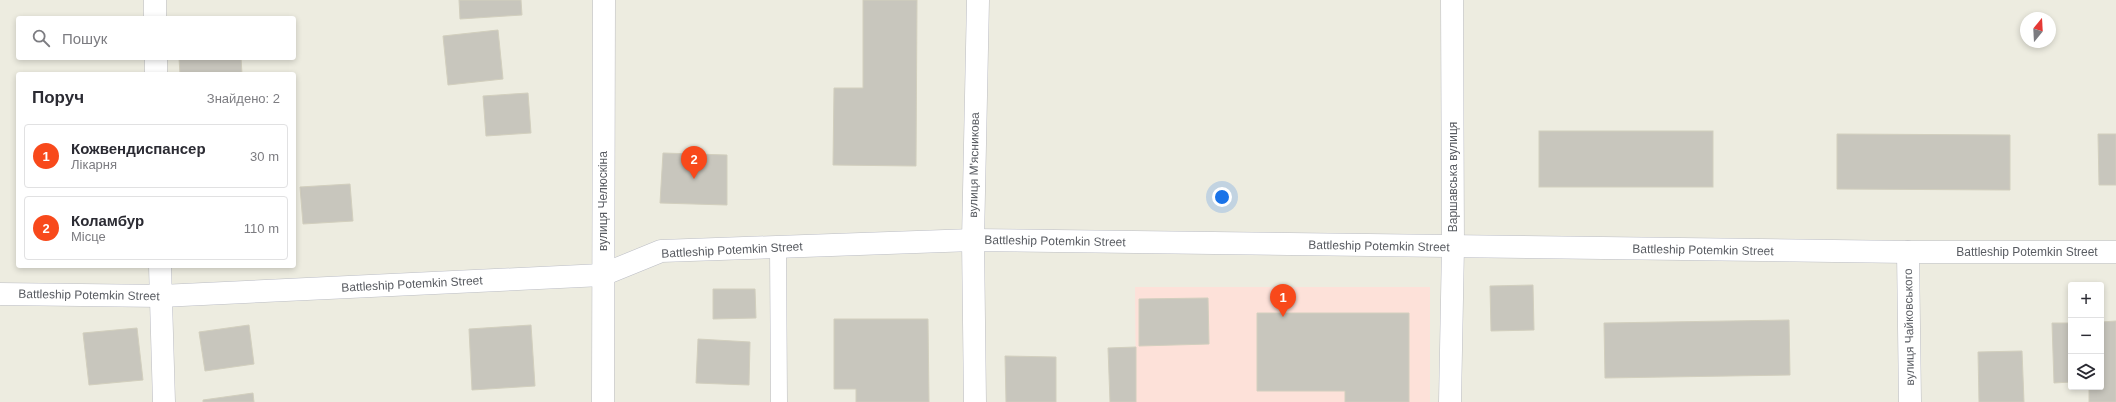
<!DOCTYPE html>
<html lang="uk">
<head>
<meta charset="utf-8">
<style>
	body { margin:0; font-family:Helvetica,sans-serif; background:#f7f7f7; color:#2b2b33 }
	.controls { position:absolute; right:12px; bottom:12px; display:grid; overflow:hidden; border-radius:4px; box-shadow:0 2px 6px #0003 }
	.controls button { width:36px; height:36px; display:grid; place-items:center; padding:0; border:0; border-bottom:1px solid #e1e1e2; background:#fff; color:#2b2b33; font:20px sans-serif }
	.compass { position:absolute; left:2020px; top:12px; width:36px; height:36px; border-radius:50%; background:#fff; box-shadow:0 2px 6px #0003; rotate:18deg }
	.you { position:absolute; left:1222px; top:197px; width:14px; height:14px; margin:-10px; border:3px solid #fff; border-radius:50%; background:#1a73e8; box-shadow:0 0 0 6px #1a73e833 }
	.badge { display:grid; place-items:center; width:26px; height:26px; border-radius:50%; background:#f8491b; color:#fff; font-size:13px; font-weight:700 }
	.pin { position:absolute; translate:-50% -33px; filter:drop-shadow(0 1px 2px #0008) }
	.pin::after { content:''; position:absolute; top:21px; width:14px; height:12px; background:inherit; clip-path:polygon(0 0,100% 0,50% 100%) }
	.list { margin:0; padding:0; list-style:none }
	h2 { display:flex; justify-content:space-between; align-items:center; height:52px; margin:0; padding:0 16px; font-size:17px }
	h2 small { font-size:13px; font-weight:400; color:#7c7c81 }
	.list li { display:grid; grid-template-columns:26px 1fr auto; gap:12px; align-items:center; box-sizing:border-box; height:64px; margin:0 8px 8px; padding:0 8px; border:1px solid #e1e1e2; border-radius:4px }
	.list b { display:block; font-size:15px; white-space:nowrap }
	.list p { margin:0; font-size:13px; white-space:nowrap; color:#7c7c81 }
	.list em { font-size:13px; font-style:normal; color:#7c7c81 }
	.icon { flex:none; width:22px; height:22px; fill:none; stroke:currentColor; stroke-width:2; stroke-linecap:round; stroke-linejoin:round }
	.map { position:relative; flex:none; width:2116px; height:402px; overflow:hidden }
	.search { position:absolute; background:#fff; box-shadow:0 2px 6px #0003; left:16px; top:16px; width:280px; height:44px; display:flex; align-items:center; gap:10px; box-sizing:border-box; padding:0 14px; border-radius:4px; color:#7c7c81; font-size:15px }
	.panel { position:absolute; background:#fff; box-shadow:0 2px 6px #0003; left:16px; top:72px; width:280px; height:196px; border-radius:4px }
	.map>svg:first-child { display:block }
	.medical { fill:#fde1d9 }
	.building { fill:#c8c6bd; stroke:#d2cfbe }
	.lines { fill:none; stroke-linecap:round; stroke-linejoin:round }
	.lane-casing { stroke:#bbbcc3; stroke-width:17 }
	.street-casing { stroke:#bbbcc3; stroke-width:23 }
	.secondary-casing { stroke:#bbbdc5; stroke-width:23 }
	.lane { stroke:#fff; stroke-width:16 }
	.street { stroke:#fff; stroke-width:22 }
	.secondary { stroke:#fff; stroke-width:22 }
	.labels { text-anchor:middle; stroke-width:4; stroke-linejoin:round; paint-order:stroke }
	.street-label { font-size:12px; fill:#595c62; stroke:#fff }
</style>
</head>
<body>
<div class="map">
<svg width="2116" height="402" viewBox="0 0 2116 402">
	<rect width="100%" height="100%" fill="#edece0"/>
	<path class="medical" d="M1135 287H1430V402H1136Z"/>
	<g class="building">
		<path d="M459 0H521L522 15 460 19Z"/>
		<path d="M863 0H917L916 166 833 165 834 88H863Z"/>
		<path d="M498 30 503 79 448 85 443 36Z"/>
		<path d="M179 58H241L242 74H180Z"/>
		<path d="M528 93 531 133 486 136 483 96Z"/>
		<rect x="1539" y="131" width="174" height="56"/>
		<path d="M1837 134 2010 135V190L1837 189Z"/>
		<path d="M2098 134H2116V185H2099Z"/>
		<path d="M663 153 727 155V205L660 203Z"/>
		<path d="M350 184 353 221 303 224 300 187Z"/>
		<path d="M1533 285 1534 330 1491 331 1490 286Z"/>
		<path d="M713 289H755L756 318 713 319Z"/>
		<path d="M1208 298 1209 344 1139 346V299Z"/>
		<path d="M1257 313H1409V402H1345V391H1257Z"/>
		<path d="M834 319H928L929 402H856V389H834Z"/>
		<path d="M1789 320 1790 375 1605 378 1604 323Z"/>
		<path d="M2116 321V402H2089V387H2101V322Z"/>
		<path d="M2052 323H2071V382L2054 383Z"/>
		<path d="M249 325 254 364 205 371 199 332Z"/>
		<path d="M531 325 535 386 472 390 469 329Z"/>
		<path d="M137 328 143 380 89 385 83 333Z"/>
		<path d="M698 339 750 342 749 385 696 383Z"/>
		<path d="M1136 347V402H1110L1108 348Z"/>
		<path d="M2022 351 2024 402H1979L1978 352Z"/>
		<path d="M1005 356 1056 357V402H1006Z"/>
		<path d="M253 393 254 402H203V400Z"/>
	</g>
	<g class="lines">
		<defs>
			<path id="lane" d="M778 247 779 402"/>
			<g id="street">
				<path d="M155 0V18"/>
				<path d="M156 58V74"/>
				<path d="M1908 252 1910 402"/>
				<path d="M160 266 164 402"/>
				<path d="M603 402 604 0"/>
				<path d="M975 402 973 240 978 0"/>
				<path d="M1450 402 1453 247 1452 0"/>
			</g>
			<path id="secondary" d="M0 294 161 296 602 275 661 251 973 240 1908 252H2116"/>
		</defs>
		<use href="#lane" class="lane-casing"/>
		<use href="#street" class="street-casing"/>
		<use href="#secondary" class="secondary-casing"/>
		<use href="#lane" class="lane"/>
		<use href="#street" class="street"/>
		<use href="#secondary" class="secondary"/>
	</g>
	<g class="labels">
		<g class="street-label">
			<text transform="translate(974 165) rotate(-89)" y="4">вулиця М'ясникова</text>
			<text transform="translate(1453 177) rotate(-90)" y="4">Варшавська вулиця</text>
			<text transform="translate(603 201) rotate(-90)" y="4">вулиця Челюскіна</text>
			<text transform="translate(1055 241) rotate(1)" y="4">Battleship Potemkin Street</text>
			<text transform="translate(1379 246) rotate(1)" y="4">Battleship Potemkin Street</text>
			<text transform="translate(732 250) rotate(-3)" y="4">Battleship Potemkin Street</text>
			<text transform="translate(1703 250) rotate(1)" y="4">Battleship Potemkin Street</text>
			<text x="2027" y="256">Battleship Potemkin Street</text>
			<text transform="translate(412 284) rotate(-3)" y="4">Battleship Potemkin Street</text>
			<text transform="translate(89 295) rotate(1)" y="4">Battleship Potemkin Street</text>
			<text transform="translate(1909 327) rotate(-91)" y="4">вулиця Чайковського</text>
		</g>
	</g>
</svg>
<div class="controls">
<button>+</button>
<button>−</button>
<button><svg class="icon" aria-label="layers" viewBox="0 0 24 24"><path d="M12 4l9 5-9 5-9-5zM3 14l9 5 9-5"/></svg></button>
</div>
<svg class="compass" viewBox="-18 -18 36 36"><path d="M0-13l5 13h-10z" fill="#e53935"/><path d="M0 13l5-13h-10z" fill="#7c7c81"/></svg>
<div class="you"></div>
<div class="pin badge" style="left:1283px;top:317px">1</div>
<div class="pin badge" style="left:694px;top:179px">2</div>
<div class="search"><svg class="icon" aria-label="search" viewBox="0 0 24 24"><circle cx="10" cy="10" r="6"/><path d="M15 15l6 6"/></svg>Пошук</div>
<section class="panel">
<h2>Поруч<small>Знайдено: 2</small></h2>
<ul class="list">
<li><span class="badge">1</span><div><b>Кожвендиспансер</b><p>Лікарня</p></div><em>30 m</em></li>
<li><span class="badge">2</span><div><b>Коламбур</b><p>Місце</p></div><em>110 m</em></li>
</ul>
</section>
</div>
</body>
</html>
